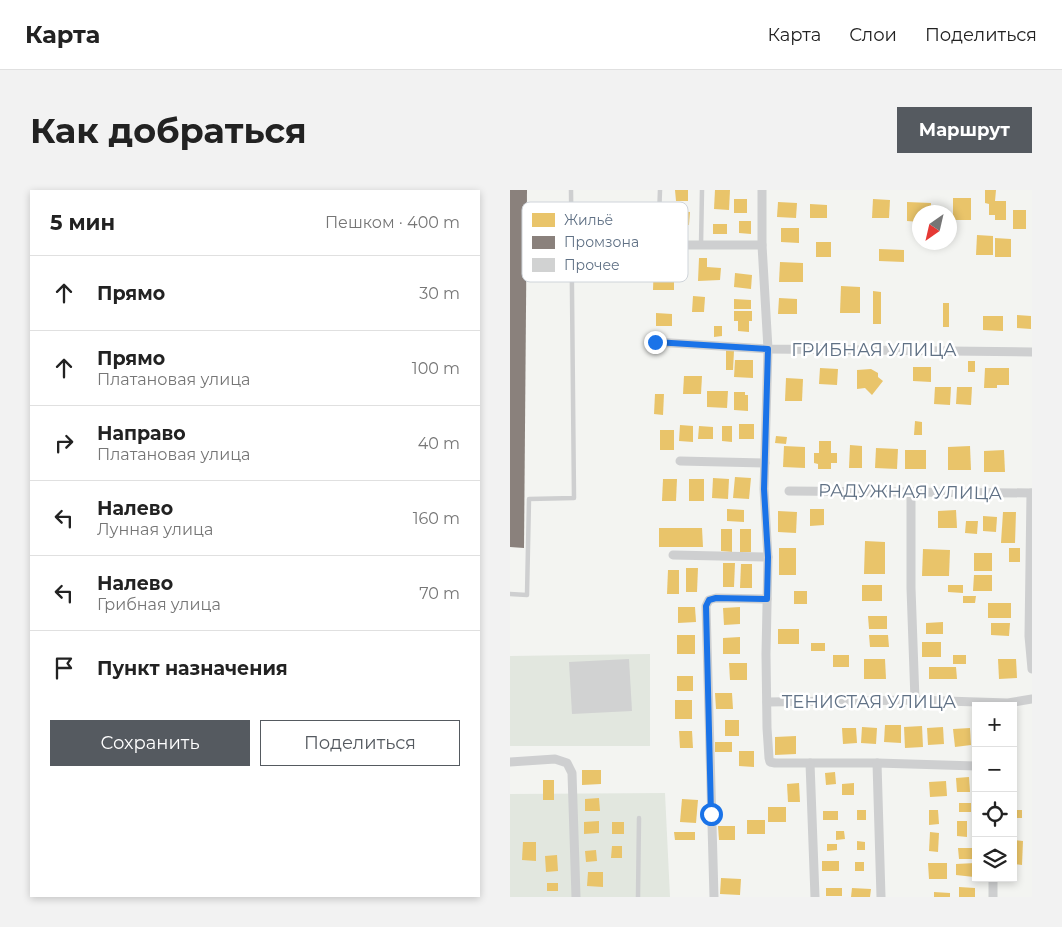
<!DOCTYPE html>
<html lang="ru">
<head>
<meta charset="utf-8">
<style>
	body { margin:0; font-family:Montserrat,sans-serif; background:#f2f2f2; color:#222 }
	.controls { position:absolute; right:15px; bottom:15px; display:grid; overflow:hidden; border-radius:0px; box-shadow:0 2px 8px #0003 }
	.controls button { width:45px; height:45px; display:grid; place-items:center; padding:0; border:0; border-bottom:1px solid #e0e0e0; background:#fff; color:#222; font:25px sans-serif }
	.compass { position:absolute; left:402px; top:15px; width:45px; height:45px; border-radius:50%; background:#fff; box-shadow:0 2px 8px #0003; rotate:214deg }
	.stop { position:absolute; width:15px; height:15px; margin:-11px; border:4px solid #1a73e8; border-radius:50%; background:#fff }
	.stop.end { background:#1a73e8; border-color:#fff; box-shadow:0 1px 5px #0008 }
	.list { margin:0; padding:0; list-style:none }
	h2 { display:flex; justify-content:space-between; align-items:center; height:65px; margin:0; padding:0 20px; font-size:21px }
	h2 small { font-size:16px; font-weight:400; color:#767676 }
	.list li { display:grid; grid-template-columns:32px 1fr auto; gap:15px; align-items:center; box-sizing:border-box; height:75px; padding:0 20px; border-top:1px solid #e0e0e0 }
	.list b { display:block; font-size:19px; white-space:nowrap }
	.list p { margin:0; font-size:16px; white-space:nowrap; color:#767676 }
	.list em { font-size:16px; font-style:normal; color:#767676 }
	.actions { display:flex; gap:10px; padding:15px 20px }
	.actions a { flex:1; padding:11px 0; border:1px solid #555a60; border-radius:0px; text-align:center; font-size:18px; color:#555a60 }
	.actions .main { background:#555a60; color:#fff }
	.icon { flex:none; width:28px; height:28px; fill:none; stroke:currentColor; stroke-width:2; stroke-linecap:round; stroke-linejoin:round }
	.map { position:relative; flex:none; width:522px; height:707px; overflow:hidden; border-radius:0px }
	header { display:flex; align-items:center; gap:30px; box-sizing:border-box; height:70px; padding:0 25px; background:#fff; border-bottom:1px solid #e0e0e0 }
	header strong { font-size:24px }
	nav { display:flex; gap:28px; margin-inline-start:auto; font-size:18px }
	.intro { display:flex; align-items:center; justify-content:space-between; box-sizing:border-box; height:120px; padding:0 30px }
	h1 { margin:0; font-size:35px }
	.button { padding:12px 22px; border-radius:0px; background:#555a60; color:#fff; font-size:18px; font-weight:700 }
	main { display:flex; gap:30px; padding:0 30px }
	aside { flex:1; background:#fff; border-radius:0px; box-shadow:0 2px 8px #0003 }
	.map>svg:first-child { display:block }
	.green { fill:#e2e7df }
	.homes { fill:#e9c46a }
	.industry { fill:#8a817c }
	.building { fill:#d1d2d2 }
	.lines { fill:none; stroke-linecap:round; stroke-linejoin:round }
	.lane { stroke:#cecfd0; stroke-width:4.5 }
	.street { stroke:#cecfd0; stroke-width:9 }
	.route { stroke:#1a73e8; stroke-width:6 }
	.labels { text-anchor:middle; stroke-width:5; stroke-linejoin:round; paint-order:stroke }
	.street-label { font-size:18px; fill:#607185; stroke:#fff }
	.key { fill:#fff; stroke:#cfd4da; stroke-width:1 }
	.key-label { font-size:14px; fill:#607185 }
</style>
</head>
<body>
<header>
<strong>Карта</strong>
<nav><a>Карта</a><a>Слои</a><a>Поделиться</a></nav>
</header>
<div class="intro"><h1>Как добраться</h1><a class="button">Маршрут</a></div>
<main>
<aside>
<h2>5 мин<small>Пешком · 400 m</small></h2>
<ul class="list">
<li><svg class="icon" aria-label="ahead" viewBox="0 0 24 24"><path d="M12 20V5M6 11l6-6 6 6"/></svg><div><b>Прямо</b></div><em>30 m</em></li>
<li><svg class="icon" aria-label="ahead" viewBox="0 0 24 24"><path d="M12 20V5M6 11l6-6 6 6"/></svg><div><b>Прямо</b><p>Платановая улица</p></div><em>100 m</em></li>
<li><svg class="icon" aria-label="right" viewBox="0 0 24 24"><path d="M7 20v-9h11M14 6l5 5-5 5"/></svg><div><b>Направо</b><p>Платановая улица</p></div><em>40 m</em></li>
<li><svg class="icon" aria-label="left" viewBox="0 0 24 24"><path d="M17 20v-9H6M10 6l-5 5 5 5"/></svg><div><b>Налево</b><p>Лунная улица</p></div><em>160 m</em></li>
<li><svg class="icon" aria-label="left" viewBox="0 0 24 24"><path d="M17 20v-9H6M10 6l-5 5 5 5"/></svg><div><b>Налево</b><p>Грибная улица</p></div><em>70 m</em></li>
<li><svg class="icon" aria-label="arrive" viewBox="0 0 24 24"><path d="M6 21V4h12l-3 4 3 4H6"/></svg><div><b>Пункт назначения</b></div></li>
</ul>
<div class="actions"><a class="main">Сохранить</a><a>Поделиться</a></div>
</aside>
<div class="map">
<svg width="522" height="707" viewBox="0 0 522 707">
	<rect width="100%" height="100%" fill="#f3f4f1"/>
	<g class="green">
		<path d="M140 464V556H0V466Z"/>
		<path d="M155 603 160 707H0V604Z"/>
	</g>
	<g class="homes">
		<path d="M165 0H178V11H166Z"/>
		<path d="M205 0H220L219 20 204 19Z"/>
		<path d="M475 0H486L485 11H496V30H485V25H479V14L475 13Z"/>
		<rect x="443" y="8" width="18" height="22"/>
		<rect x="224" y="9" width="13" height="14"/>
		<path d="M363 9 380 10 379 28H362Z"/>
		<path d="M268 12 287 13 286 28 267 27Z"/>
		<path d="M397 12 421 13V22H410V32L397 31Z"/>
		<path d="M300 14 317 15V28H300Z"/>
		<rect x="503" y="20" width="13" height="19"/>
		<path d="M164 21 180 22 179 35 163 34Z"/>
		<path d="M229 31H241V44L229 43Z"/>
		<rect x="203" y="34" width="14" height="10"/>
		<path d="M271 38H289V53L271 52Z"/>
		<path d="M467 45 483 46V65H466Z"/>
		<path d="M485 48 501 49V67H485Z"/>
		<rect x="306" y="52" width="15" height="15"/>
		<path d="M369 59 394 60V72L369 71Z"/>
		<path d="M189 68H197V77L211 78 210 90 188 91Z"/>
		<path d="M144 70H156L155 77 164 78V100H143Z"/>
		<path d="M270 72 293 73V92H269Z"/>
		<path d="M225 83 242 85 241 99 224 97Z"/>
		<path d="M331 96 350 97V123H330Z"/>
		<path d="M363 101 371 102V134H363Z"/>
		<path d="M183 106 195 107 194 122H182Z"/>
		<path d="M269 108 287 109V124H268Z"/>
		<path d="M224 109 241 110V119H224Z"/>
		<rect x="433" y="113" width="6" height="24"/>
		<path d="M224 121H242V131H239V142L228 141V131H224Z"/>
		<path d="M146 123 162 124V136H146Z"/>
		<path d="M507 125 521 126V139L507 138Z"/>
		<path d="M473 126H493V141L473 140Z"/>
		<path d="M204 136H212V146L204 147Z"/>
		<path d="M216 160 224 161 223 180H216Z"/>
		<path d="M225 170H243V188L224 187Z"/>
		<rect x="458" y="171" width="7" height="11"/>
		<path d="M403 177H421V192L403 191Z"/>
		<path d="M310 178 328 179 327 195 309 194Z"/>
		<path d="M475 178H499V195H487V198H474Z"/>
		<path d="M361 179 368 183V187L373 191 362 205 355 198 347 199V180Z"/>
		<path d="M174 186H192L191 204H173Z"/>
		<path d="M276 188 293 189 292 211H275Z"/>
		<path d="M425 197H441L440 215 424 214Z"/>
		<path d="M447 197H462L461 215 446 214Z"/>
		<path d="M197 201H218L217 218 197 217Z"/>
		<path d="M224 202H235V205H238V221L224 220Z"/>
		<path d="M145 204H154L153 225 144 224Z"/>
		<path d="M405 231 412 232V245H404Z"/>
		<rect x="229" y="234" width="15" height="15"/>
		<path d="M170 235 183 236V252L169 251Z"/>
		<path d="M189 236 203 237V249H188Z"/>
		<path d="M212 236H222V252L212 251Z"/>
		<rect x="150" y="240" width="14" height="20"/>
		<path d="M266 246 277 247 276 254 265 253Z"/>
		<path d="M309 251H321V263H327V273H321V279H308V274L304 273V263H309Z"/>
		<path d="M340 255 352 256V278H339Z"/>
		<path d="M274 256 295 257V278L273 277Z"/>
		<path d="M460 256 461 280H438V257Z"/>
		<path d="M366 258 388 259 387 279 365 278Z"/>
		<rect x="395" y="260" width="21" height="19"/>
		<path d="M494 260 495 282H474V261Z"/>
		<path d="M225 287 241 288 239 309 223 308Z"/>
		<path d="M203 288 219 289 218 309 202 308Z"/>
		<path d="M153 289H167L166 311H152Z"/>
		<rect x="179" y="289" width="15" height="22"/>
		<path d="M217 319 234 320V332L217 331Z"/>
		<path d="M300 319H314V335L300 336Z"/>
		<path d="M446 320 447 338H428V321Z"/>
		<path d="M268 321 287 322 286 343 268 342Z"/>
		<path d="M493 322H506L505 353H491Z"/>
		<path d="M473 326 487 327 486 342 473 341Z"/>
		<path d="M456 331H468L467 344 455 343Z"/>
		<path d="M149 338H192L193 357H149Z"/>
		<path d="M211 339H222V362L211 361Z"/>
		<rect x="230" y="339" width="11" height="23"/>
		<path d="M355 351 375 352V384H354Z"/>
		<rect x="269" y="358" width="17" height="27"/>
		<rect x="499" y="358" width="11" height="14"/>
		<path d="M413 359 440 360 439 386H412Z"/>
		<rect x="464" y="363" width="18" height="18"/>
		<path d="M213 373H225L224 397H213Z"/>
		<path d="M231 374H242V398H230Z"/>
		<path d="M176 378H188L187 402H176Z"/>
		<path d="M158 380H169V404H157Z"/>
		<path d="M464 385H482V401H463Z"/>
		<rect x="352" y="395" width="20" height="16"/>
		<path d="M438 395H453V403L438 402Z"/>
		<rect x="284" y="401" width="13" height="13"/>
		<path d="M453 406H466L465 413H453Z"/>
		<rect x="478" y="413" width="23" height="15"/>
		<path d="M168 417H185L186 432 168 433Z"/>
		<path d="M230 417V434L214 435 213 418Z"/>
		<path d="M358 426H377V439H359Z"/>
		<path d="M433 432V444H416V433Z"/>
		<path d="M481 433H500L499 446 481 445Z"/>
		<rect x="268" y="439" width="21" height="15"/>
		<rect x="167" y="445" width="18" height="19"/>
		<path d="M359 445H378L379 457H360Z"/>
		<path d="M230 447V464H213V448Z"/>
		<rect x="412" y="452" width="19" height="15"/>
		<rect x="301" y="453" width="14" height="8"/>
		<rect x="323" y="465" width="16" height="12"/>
		<rect x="443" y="465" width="13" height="9"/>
		<path d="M354 469H375L376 489H354Z"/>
		<path d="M488 469H506L507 488 489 489Z"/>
		<path d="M219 473H237V490H220Z"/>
		<path d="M419 477H446L447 489H419Z"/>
		<rect x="167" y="486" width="16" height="15"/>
		<path d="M205 503H222L223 519H206Z"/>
		<rect x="165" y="510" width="17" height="19"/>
		<rect x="215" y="530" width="14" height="16"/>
		<path d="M375 535H391V553L374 552Z"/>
		<path d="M412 536 413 557 395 558 394 537Z"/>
		<path d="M352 537 367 538 366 554 351 553Z"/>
		<path d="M433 537 434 554 418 555 417 538Z"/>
		<path d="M332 538H346L347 553 333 554Z"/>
		<path d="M460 538 461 555 445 557 443 539Z"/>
		<path d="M169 541H182L183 558H170Z"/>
		<path d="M286 546V564L265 565V547Z"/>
		<rect x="205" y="552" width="17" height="10"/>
		<path d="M229 561H244V577L229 576Z"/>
		<path d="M72 580H91V594L72 595Z"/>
		<path d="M325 582 326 594 316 595 315 583Z"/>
		<path d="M459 587 460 602H447L446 588Z"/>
		<rect x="33" y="590" width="11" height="20"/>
		<path d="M436 591 437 606 420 607 419 592Z"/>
		<path d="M289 593 290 612H278L277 594Z"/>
		<path d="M344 593V605H332V594Z"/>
		<path d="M89 608 90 621H75V609Z"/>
		<path d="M172 609 188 610 186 633 170 632Z"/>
		<rect x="449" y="613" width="12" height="9"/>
		<rect x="258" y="617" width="18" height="15"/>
		<rect x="347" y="620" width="9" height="10"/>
		<path d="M419 620H428L429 634 419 635Z"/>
		<rect x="503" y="620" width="9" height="8"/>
		<rect x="313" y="621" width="15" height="9"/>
		<rect x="237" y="630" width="18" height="14"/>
		<path d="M89 631V643L74 644V632Z"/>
		<path d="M447 631H457V647L447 646Z"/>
		<rect x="102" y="632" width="12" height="12"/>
		<path d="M208 636H225V650H209Z"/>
		<path d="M326 641H334L335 649 326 650Z"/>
		<path d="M164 642H185V650H165Z"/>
		<path d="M420 642 429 643 428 662 419 661Z"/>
		<path d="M503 650 513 651 512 675 503 674Z"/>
		<path d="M347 651 355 652V660H347Z"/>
		<path d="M13 652H26V671L12 670Z"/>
		<path d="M317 654H327V660L317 661Z"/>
		<path d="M102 656H112V668H101Z"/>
		<path d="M448 658H464V669H449Z"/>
		<path d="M86 660 87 671 76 672 75 661Z"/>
		<path d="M47 665 48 681 36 682 35 666Z"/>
		<rect x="312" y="671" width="17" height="10"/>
		<rect x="345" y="672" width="9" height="9"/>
		<path d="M418 673H437V689H419Z"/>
		<path d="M465 673 464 687 446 685V674Z"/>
		<path d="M78 682H93V697L77 696Z"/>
		<path d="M211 688 231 689 230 705 210 704Z"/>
		<rect x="37" y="693" width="11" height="8"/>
		<path d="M449 697 465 698V707H449Z"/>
		<rect x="316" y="698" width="16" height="8"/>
		<path d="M342 698 361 699 360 707H341Z"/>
		<path d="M424 702 440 703V707H424Z"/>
	</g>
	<path class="industry" d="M0 0H17L14 358 0 357Z"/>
	<path class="building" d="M119 469 122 521 62 524 59 472Z"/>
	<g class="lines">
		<g class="lane">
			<path d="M148 55 150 0"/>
			<path d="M191 55 192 0"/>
			<path d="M0 404 17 405 19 309 64 308 61 0"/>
			<path d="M128 707 129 628"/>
		</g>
		<g class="street">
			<path d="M252 0V55L258 159 254 299 258 367 256 464 257 538 259 568 260 572 265 573H367L466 576"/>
			<path d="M148 55H252"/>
			<path d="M145 152 258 159 522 162"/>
			<path d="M170 271 255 273"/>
			<path d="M279 301 522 303"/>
			<path d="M401 301V398L405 510"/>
			<path d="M521 303 519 446 522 479"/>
			<path d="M163 365 258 367"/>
			<path d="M257 512 405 510 498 513 522 509"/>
			<path d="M0 572 45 569 57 573 62 583 66 707"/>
			<path d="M300 573 305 707"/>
			<path d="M367 573 371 707"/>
			<path d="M204 707 196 416 199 410 206 408 257 409"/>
			<path d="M483 707V688"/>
		</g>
	</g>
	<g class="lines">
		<path class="route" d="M145 152 258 159 254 299 258 367 257 409 206 408 199 410 196 416 201 624"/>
	</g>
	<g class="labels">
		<g class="street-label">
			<text x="364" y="166">ГРИБНАЯ УЛИЦА</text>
			<text transform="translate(400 302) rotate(1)" y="6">РАДУЖНАЯ УЛИЦА</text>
			<text x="359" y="518">ТЕНИСТАЯ УЛИЦА</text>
		</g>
	</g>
	<rect x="12" y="12" width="166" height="80" rx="8" class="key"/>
	<rect x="22" y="23" width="23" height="14" fill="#e9c46a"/>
	<rect x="22" y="46" width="23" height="13" fill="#8a817c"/>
	<rect x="22" y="68" width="23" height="14" fill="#d1d2d2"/>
	<g class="key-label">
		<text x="54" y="35">Жильё</text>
		<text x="54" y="57">Промзона</text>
		<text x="54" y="80">Прочее</text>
	</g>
</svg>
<div class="controls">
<button>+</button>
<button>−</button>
<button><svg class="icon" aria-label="locate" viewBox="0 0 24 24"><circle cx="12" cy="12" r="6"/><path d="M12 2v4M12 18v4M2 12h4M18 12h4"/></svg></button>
<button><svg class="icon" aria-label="layers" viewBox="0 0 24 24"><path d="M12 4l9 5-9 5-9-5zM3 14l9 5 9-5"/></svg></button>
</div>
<svg class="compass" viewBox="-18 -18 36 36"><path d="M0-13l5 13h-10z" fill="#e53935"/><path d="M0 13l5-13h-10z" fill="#767676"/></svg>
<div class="stop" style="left:201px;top:624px"></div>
<div class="stop end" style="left:145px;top:152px"></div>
</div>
</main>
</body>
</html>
